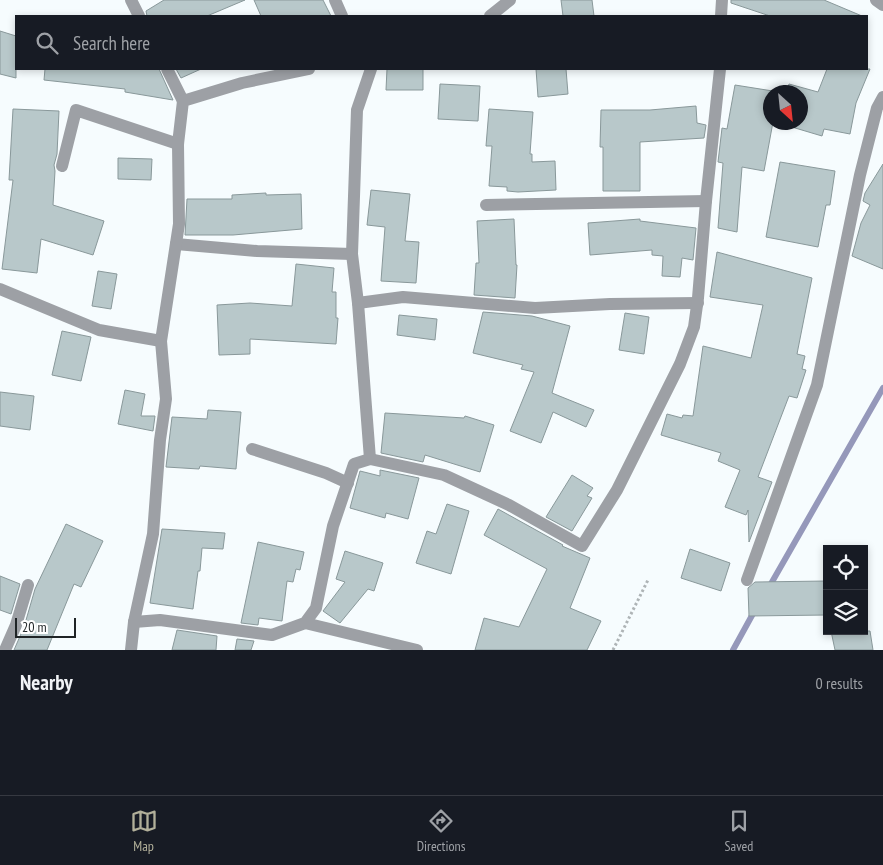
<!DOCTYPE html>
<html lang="en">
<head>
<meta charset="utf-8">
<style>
	body { margin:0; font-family:"PT Sans Narrow",sans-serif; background:#20242c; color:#f1f3f6 }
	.controls { position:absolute; right:15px; bottom:15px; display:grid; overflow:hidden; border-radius:0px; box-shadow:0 2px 8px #0003 }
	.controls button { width:45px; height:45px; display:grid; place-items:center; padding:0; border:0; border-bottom:1px solid #363941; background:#171b24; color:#f1f3f6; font:25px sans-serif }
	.compass { position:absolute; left:763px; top:85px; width:45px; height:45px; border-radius:50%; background:#171b24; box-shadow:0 2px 8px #0003; rotate:153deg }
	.scale { position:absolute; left:15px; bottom:12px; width:61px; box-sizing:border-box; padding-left:5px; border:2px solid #1f2426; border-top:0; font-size:14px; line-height:18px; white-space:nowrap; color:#1f2426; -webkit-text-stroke:4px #fff; paint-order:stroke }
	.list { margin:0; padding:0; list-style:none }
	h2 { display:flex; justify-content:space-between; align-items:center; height:65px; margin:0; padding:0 20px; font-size:21px }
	h2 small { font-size:16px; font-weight:400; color:#9ea1a6 }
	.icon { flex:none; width:28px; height:28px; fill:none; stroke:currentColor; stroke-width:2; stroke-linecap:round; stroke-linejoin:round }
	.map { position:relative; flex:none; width:883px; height:650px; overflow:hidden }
	.search { position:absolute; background:#171b24; box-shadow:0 2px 8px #0003; left:15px; right:15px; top:15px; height:55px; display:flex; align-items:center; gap:12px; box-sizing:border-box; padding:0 18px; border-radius:0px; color:#9ea1a6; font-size:19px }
	.sheet { height:145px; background:#171b24 }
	nav { display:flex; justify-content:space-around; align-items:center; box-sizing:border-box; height:70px; border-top:1px solid #363941; background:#171b24; font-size:14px; color:#9ea1a6 }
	nav a { display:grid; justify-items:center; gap:2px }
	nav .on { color:#b2b09a }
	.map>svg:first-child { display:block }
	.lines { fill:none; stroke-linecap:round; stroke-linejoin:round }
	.stream { stroke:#9598ba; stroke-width:6 }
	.building { fill:#b8c8ca; stroke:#89989a }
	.path { stroke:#aeb4b6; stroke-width:3; stroke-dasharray:2.5 2.5; stroke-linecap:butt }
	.minor { stroke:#9da0a5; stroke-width:12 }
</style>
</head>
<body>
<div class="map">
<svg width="883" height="650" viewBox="0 0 883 650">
	<rect width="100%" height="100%" fill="#f6fcfe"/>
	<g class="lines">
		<g class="stream">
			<path d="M768 589 883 388"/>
			<path d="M733 650 755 610"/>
		</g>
	</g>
	<g class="building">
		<path d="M164 0H245L207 16H147L146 11Z"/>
		<path d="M254 0H323L331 16H261Z"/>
		<path d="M561 0H592L594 16H563Z"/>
		<path d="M731 0H824L862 16H770L731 3Z"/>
		<path d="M0 31 16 36V78L0 74Z"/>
		<path d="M45 69H159L173 100 125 92V89L44 80Z"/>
		<path d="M176 69H201L181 78Z"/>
		<path d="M387 69H423V90H386Z"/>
		<path d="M536 69H566L568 94 538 97Z"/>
		<path d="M827 69H870L856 103 850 134 824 129 822 136 775 122H800V92H786L789 84 818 92Z"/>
		<path d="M440 84 480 86 478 121 438 119Z"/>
		<path d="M735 85 779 92H770V122H773L764 171 742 167 737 232 718 228 723 163 718 162 722 128 727 129Z"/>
		<path d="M696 106 697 123 706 125 704 138 640 142V191H603V147H600L601 110H650Z"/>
		<path d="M13 109 59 111 57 154 54 165 55 171 53 205 104 221 93 255 41 239 37 273 2 269 13 180H9Z"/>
		<path d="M489 109 533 112 530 154H532V162L555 161 556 190 518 192 507 191V187L489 186 492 146H486Z"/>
		<path d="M118 158 152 159 151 180 118 179Z"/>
		<path d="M780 162 835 171 830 205H826L818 247 766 237Z"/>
		<path d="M883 164V269L852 256 861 223 870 205 863 201 865 193Z"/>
		<path d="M371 190 410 194 405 241 419 242 416 283 381 281 385 227 367 225Z"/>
		<path d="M266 193V195L301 194 302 229 233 235H185L187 199H232V195Z"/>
		<path d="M514 219 516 265H517L515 298 474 295 476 263H479L477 221Z"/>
		<path d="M640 219V221L696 228 693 260 682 258 680 277 662 276 663 256 652 255V250L590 255 588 223Z"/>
		<path d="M717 252 812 278 797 354 805 356 802 369 806 370 797 398 789 396 758 477 772 482 749 542 748 510 746 515 725 507 740 470 718 461 721 453 661 435 667 414 682 418 683 415 693 416 703 346 751 358 763 305 710 297Z"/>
		<path d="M296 264 334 268 332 292H336V318H338L336 344 250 339V354L219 355 217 305 250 303 292 306Z"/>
		<path d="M98 271 117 274 111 309 92 306Z"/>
		<path d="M483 312 532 316 570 326 552 393 594 410 586 427 553 412 541 443 510 431 534 372 521 369 523 365 473 353Z"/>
		<path d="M625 313 649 317 644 354 619 350Z"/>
		<path d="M399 315 437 319 435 340 397 335Z"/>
		<path d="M62 331 91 337 81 381 52 375Z"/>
		<path d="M125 390 145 394 141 416H155L153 431 118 424Z"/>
		<path d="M0 392 34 396 30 430 0 426Z"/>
		<path d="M208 410 241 412 236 469 200 466 199 469 166 467 172 417 207 419Z"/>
		<path d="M385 413 464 418 465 416 494 425 480 472 425 455 423 462 381 453Z"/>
		<path d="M380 470 419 478 408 519 386 513 385 518 350 508 360 471 380 476Z"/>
		<path d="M572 475 593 488 587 496 592 498 572 531 546 517Z"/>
		<path d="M447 504 469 511 451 574 416 563 427 531 436 534Z"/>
		<path d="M498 509 563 545 562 546 590 558 570 608 601 621 587 650H475L484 618 519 627 547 569 484 535Z"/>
		<path d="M66 524 103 541 81 587 74 584 47 650H14L24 627 35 589Z"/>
		<path d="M162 529 225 533 223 549 202 548 200 571H198L193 609 150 603Z"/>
		<path d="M258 542 304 552 300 570 296 569 293 582 287 581 282 621 259 618 258 625 241 623Z"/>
		<path d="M690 549 730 563 721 591 681 578Z"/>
		<path d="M345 551 383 563 374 591 368 589 340 623 323 611 345 582 336 579Z"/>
		<path d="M0 576 20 584 11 614 0 610Z"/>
		<path d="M827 581V615L749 616 748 588 755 582Z"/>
		<path d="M177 630 217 636 216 650H172Z"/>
		<path d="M831 631H870L873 650H835Z"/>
		<path d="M237 639 254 641 251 650H235Z"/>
	</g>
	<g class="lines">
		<path class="path" d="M613 650 648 580"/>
		<g class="minor">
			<path d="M131 0 139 16"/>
			<path d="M335 0 342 16"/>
			<path d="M876 0 883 5"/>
			<path d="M490 16 510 0"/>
			<path d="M721 16 722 0"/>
			<path d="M167 69 183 101"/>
			<path d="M62 166 76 110 178 144"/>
			<path d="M486 205 706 201"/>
			<path d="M176 244 257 251 352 254"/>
			<path d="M0 289 99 330 161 341"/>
			<path d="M358 303 403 297 535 308 610 304 698 303"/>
			<path d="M252 449 326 473 348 483"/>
			<path d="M370 459 444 475 509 505 582 546 617 490 680 364 694 327 698 298 706 201 720 69"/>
			<path d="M747 580 817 385 860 175 877 108 883 97"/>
			<path d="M134 622 160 620 272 635 305 623 316 608 333 526 354 464 370 459 358 303 352 254 357 110 371 69"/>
			<path d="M305 623 417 650"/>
			<path d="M5 650 16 625 28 585"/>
			<path d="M131 650 134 622 153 534 160 440 166 399 161 341 179 224 178 144 183 101 242 83 309 69"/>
		</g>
	</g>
</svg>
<div class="controls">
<button><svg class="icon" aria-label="locate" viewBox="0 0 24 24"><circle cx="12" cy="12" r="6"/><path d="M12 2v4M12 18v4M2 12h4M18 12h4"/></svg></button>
<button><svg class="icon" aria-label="layers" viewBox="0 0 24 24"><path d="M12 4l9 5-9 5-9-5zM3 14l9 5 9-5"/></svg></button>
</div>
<svg class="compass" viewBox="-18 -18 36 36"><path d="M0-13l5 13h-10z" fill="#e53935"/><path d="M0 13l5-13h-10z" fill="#9ea1a6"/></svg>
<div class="scale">20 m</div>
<div class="search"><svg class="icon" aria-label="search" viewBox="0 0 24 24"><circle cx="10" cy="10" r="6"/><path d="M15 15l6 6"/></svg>Search here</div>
</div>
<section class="sheet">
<h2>Nearby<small>0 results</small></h2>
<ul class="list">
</ul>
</section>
<nav>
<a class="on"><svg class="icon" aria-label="map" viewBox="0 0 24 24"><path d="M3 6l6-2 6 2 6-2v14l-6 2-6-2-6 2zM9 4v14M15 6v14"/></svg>Map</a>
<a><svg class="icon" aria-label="directions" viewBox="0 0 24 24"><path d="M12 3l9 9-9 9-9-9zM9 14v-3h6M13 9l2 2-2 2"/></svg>Directions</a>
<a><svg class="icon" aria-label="saved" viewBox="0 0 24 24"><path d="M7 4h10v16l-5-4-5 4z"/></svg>Saved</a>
</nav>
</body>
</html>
